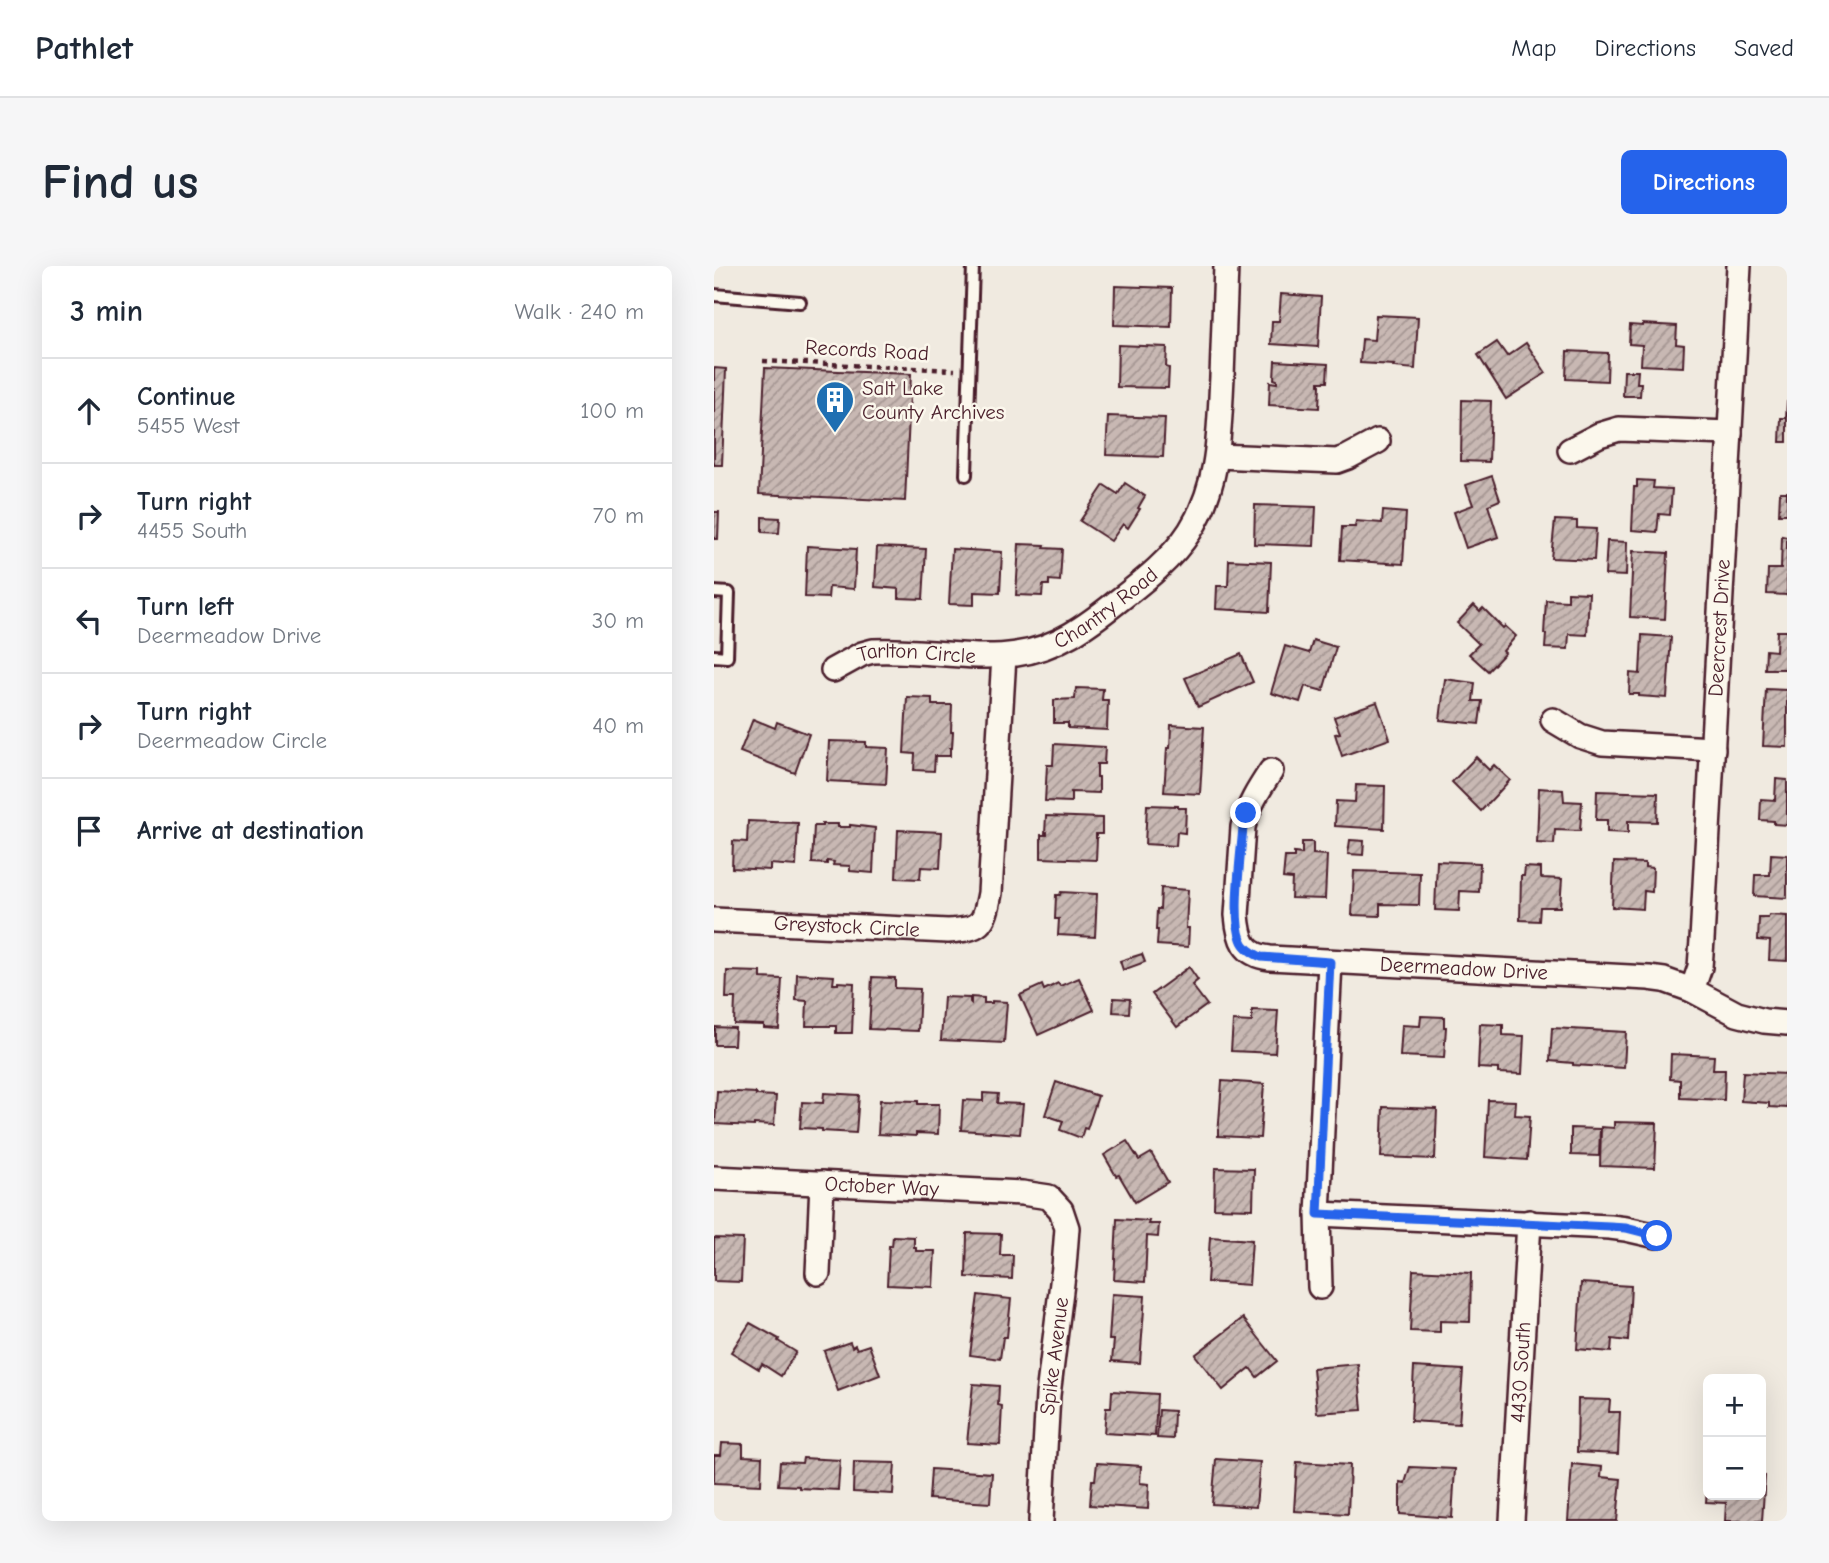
<!DOCTYPE html>
<html lang="en">
<head>
<meta charset="utf-8">
<style>
	body { margin:0; font-family:"Comic Neue",sans-serif; background:#f6f6f7; color:#1f2937 }
	.controls { position:absolute; right:21px; bottom:21px; display:grid; overflow:hidden; border-radius:10px; box-shadow:0 7px 28px #0002 }
	.controls button { width:63px; height:63px; display:grid; place-items:center; padding:0; border:0; border-bottom:2px solid #e0e1e3; background:#fff; color:#1f2937; font:35px sans-serif }
	.stop { position:absolute; width:21px; height:21px; margin:-16px; border:5px solid #2563eb; border-radius:50%; background:#fff }
	.stop.end { background:#2563eb; border-color:#fff; box-shadow:0 2px 7px #0008 }
	.list { margin:0; padding:0; list-style:none }
	h2 { display:flex; justify-content:space-between; align-items:center; height:91px; margin:0; padding:0 28px; font-size:30px }
	h2 small { font-size:23px; font-weight:400; color:#747a83 }
	.list li { display:grid; grid-template-columns:46px 1fr auto; gap:21px; align-items:center; box-sizing:border-box; height:105px; padding:0 28px; border-top:2px solid #e0e1e3 }
	.list b { display:block; font-size:26px; white-space:nowrap }
	.list p { margin:0; font-size:23px; white-space:nowrap; color:#747a83 }
	.list em { font-size:23px; font-style:normal; color:#747a83 }
	.icon { flex:none; width:38px; height:38px; fill:none; stroke:currentColor; stroke-width:2; stroke-linecap:round; stroke-linejoin:round }
	.map { position:relative; flex:none; width:1073px; height:1255px; overflow:hidden; border-radius:10px }
	header { display:flex; align-items:center; gap:42px; box-sizing:border-box; height:98px; padding:0 35px; background:#fff; border-bottom:2px solid #e0e1e3 }
	header strong { font-size:33px }
	nav { display:flex; gap:38px; margin-inline-start:auto; font-size:24px }
	.intro { display:flex; align-items:center; justify-content:space-between; box-sizing:border-box; height:168px; padding:0 42px }
	h1 { margin:0; font-size:49px }
	.button { padding:18px 32px; border-radius:10px; background:#2563eb; color:#fff; font-size:24px; font-weight:700 }
	main { display:flex; gap:42px; padding:0 42px }
	aside { flex:1; background:#fff; border-radius:10px; box-shadow:0 7px 28px #0002 }
	.map>svg:first-child { display:block }
	.building { fill:url(#building-hatch); stroke:#4a1f2b; stroke-width:2 }
	.lines { fill:none; stroke-linecap:round; stroke-linejoin:round }
	.service-casing { stroke:#4a1f2b; stroke-width:16 }
	.minor-casing { stroke:#4a1f2b; stroke-width:28 }
	.path { stroke:#4a1f2b; stroke-width:4.5; stroke-dasharray:5 5; stroke-linecap:butt }
	.service { stroke:#fbf7ec; stroke-width:10 }
	.minor { stroke:#fbf7ec; stroke-width:23 }
	.route { stroke:#2563eb; stroke-width:9 }
	.labels { text-anchor:middle; stroke-width:5; stroke-linejoin:round; paint-order:stroke }
	.street-label { font-size:21px; fill:#4a1f2b; stroke:#fbf7ec }
	.poi-label { font-size:21px; fill:#4a1f2b; stroke:#fbf7ec; text-anchor:start }
</style>
</head>
<body>
<header>
<strong>Pathlet</strong>
<nav><a>Map</a><a>Directions</a><a>Saved</a></nav>
</header>
<div class="intro"><h1>Find us</h1><a class="button">Directions</a></div>
<main>
<aside>
<h2>3 min<small>Walk · 240 m</small></h2>
<ul class="list">
<li><svg class="icon" aria-label="ahead" viewBox="0 0 24 24"><path d="M12 20V5M6 11l6-6 6 6"/></svg><div><b>Continue</b><p>5455 West</p></div><em>100 m</em></li>
<li><svg class="icon" aria-label="right" viewBox="0 0 24 24"><path d="M7 20v-9h11M14 6l5 5-5 5"/></svg><div><b>Turn right</b><p>4455 South</p></div><em>70 m</em></li>
<li><svg class="icon" aria-label="left" viewBox="0 0 24 24"><path d="M17 20v-9H6M10 6l-5 5 5 5"/></svg><div><b>Turn left</b><p>Deermeadow Drive</p></div><em>30 m</em></li>
<li><svg class="icon" aria-label="right" viewBox="0 0 24 24"><path d="M7 20v-9h11M14 6l5 5-5 5"/></svg><div><b>Turn right</b><p>Deermeadow Circle</p></div><em>40 m</em></li>
<li><svg class="icon" aria-label="arrive" viewBox="0 0 24 24"><path d="M6 21V4h12l-3 4 3 4H6"/></svg><div><b>Arrive at destination</b></div></li>
</ul>
</aside>
<div class="map">
<svg width="1073" height="1255" viewBox="0 0 1073 1255">
	<defs>
		<pattern id="building-hatch" width="6" height="6" patternUnits="userSpaceOnUse" patternTransform="scale(1.75)"><rect width="6" height="6" fill="#c8b8b3"/><path d="M-1 1l2-2M0 6l6-6M5 7l2-2" fill="none" stroke="#a49592"/></pattern>
	</defs>
	<rect width="100%" height="100%" fill="#f0eae0"/>
	<filter id="ink" filterUnits="userSpaceOnUse"><feTurbulence type="fractalNoise" baseFrequency=".0143" numOctaves="2"/><feDisplacementMap in="SourceGraphic" scale="14" xChannelSelector="R" yChannelSelector="G"/><feConvolveMatrix kernelMatrix="1 2 1 2 8 2 1 2 1" color-interpolation-filters="sRGB"/></filter>
	<g filter="url(#ink)">
		<g class="building">
			<path d="M401 20 458 22 457 61 400 59Z"/>
			<path d="M567 28 607 31 604 81 557 78 558 55H565Z"/>
			<path d="M662 49 704 51 701 103 679 101 680 99 646 97 648 73 660 74Z"/>
			<path d="M929 58 963 60 962 78 970 79 969 101 927 99 928 79 915 78 916 59 929 60Z"/>
			<path d="M783 76 793 90 812 77 832 107 792 133 764 89Z"/>
			<path d="M404 79 453 81 452 101 455 102 454 122 403 121Z"/>
			<path d="M853 85 894 87 893 115 852 113Z"/>
			<path d="M561 95 614 98 613 116H605V119H606L605 142 555 139 556 116 563 117V114L560 113Z"/>
			<path d="M0 102 12 103 8 199H0Z"/>
			<path d="M51 102 197 108 191 235 45 228Z"/>
			<path d="M910 105H924L923 117H927L926 130H909Z"/>
			<path d="M748 134 777 135 775 196 747 195Z"/>
			<path d="M1073 135V176H1066L1067 152H1072Z"/>
			<path d="M394 150 451 152 449 191 392 189Z"/>
			<path d="M778 210 786 234 774 239 784 271 752 282 740 246 759 239 752 219Z"/>
			<path d="M923 214 940 215 939 222 958 223 956 249 945 248 943 266 918 264 920 221H923Z"/>
			<path d="M411 217 431 230 424 242 426 243 414 262 409 258 397 275 366 255 390 219 404 228Z"/>
			<path d="M1066 226H1073V248H1065Z"/>
			<path d="M541 239 602 241 600 280 540 278Z"/>
			<path d="M669 245 692 247 689 298 626 294 628 261H641L642 255 668 257Z"/>
			<path d="M0 246H5L4 273H0Z"/>
			<path d="M48 251 66 252 65 267 48 266Z"/>
			<path d="M841 254 863 255V262L882 263 880 294 837 292Z"/>
			<path d="M1068 270 1073 271V329L1053 328 1054 303H1067Z"/>
			<path d="M893 275 913 276 912 310 891 309Z"/>
			<path d="M305 278 331 279 330 282 348 283 346 315 335 314V319H329L328 330 302 329Z"/>
			<path d="M93 280 142 283 140 323 115 321 114 332 91 331Z"/>
			<path d="M163 281 212 283 209 333 185 332V323L161 321Z"/>
			<path d="M238 283 288 286 286 327 260 326V339L235 338Z"/>
			<path d="M919 285 954 287 951 353 916 351Z"/>
			<path d="M515 294 557 296 555 346 502 343 503 320H514Z"/>
			<path d="M854 326 875 327 873 369 855 368 854 383 831 382 832 368H830L832 334 854 335Z"/>
			<path d="M760 339 766 345 769 342 789 362 791 360 802 370 789 385 791 387 774 405 755 388 765 378 743 357Z"/>
			<path d="M1063 365H1073V403H1051L1052 384 1062 385Z"/>
			<path d="M928 369 957 371 953 432 925 430V428H915L916 407 926 408Z"/>
			<path d="M599 374 622 381 609 425 591 420 586 436 557 427 571 380 595 387Z"/>
			<path d="M527 388 539 416 484 441 471 412Z"/>
			<path d="M731 413 761 417 759 435H768L765 458 726 454Z"/>
			<path d="M362 422 389 423 388 434H394L393 464 354 462V457H340V434L361 433Z"/>
			<path d="M1052 423 1073 424V481L1049 480Z"/>
			<path d="M193 431 218 432V439H238L237 466H239L238 482H236V490H221L220 505 200 504 201 488 190 487Z"/>
			<path d="M663 436 676 473 628 490 621 468 626 467 620 451Z"/>
			<path d="M39 453 61 462 63 456 95 468 81 507 26 486Z"/>
			<path d="M457 459 490 461 486 528 450 526 453 482H456Z"/>
			<path d="M115 475 152 476V481L174 482 172 518 113 515Z"/>
			<path d="M340 478 391 481 390 498H383V511H385V527L357 526V536L331 535 333 499H339Z"/>
			<path d="M762 491 775 504 780 499 796 514 767 545 738 516Z"/>
			<path d="M1062 513 1073 514V559L1060 558V555L1046 554 1047 533 1061 534Z"/>
			<path d="M642 519 671 520 670 563 621 560 622 535 641 536Z"/>
			<path d="M825 522 849 524 850 535 868 536 866 565 841 564 840 578 823 577Z"/>
			<path d="M883 525 944 527 943 556 914 555V567L893 566V554H882Z"/>
			<path d="M433 539 464 540V542H472L471 567 463 566 462 580 431 578Z"/>
			<path d="M332 550 388 552V568H382V572H383L382 594 327 592V569H333V566L331 567Z"/>
			<path d="M34 555 84 557 82 600 56 598V604L18 602 19 575 33 576Z"/>
			<path d="M108 558H124V561H136V559L161 562 159 607 136 605V600L119 599 120 596 113 595V598L98 597 100 560H108Z"/>
			<path d="M184 564 228 566 226 602 207 601 206 613 182 612Z"/>
			<path d="M636 574 650 575 649 589 634 588Z"/>
			<path d="M588 576H599V588L613 589 611 633 577 632 578 613 569 612 571 591H580V587L588 588Z"/>
			<path d="M1057 588 1073 589V632L1040 630 1041 609H1056Z"/>
			<path d="M723 595 766 597 765 626 746 625 745 645 721 644Z"/>
			<path d="M900 596 931 597V601L939 602 938 626 930 625 929 643 898 641Z"/>
			<path d="M811 601 827 602V611L828 612 848 613 846 641H826L825 655 806 654 807 610H810Z"/>
			<path d="M640 605 706 607 705 639 666 638V650L638 649Z"/>
			<path d="M447 622 474 624 472 662H475L474 681 443 679 444 664H442L443 643H446Z"/>
			<path d="M347 626 383 628 381 671 344 669 345 653H341L342 629H346Z"/>
			<path d="M1055 649 1073 650V695L1055 694 1056 675 1044 674 1045 652H1054Z"/>
			<path d="M428 688 431 696 409 704 406 695Z"/>
			<path d="M475 701 484 714 478 719 493 739 463 761 438 728Z"/>
			<path d="M13 705 47 706V712L68 713 65 763 50 762V759L20 758 21 732H12Z"/>
			<path d="M83 708 120 710 119 718H124V716L140 717 138 767H122V760H92L93 735 82 734Z"/>
			<path d="M158 711 181 712V722L206 723 204 765 155 763Z"/>
			<path d="M365 712 380 744 324 769 306 729 328 719 330 724 344 717 346 720Z"/>
			<path d="M230 731 256 732V736L257 737V731L270 732V737H278V735L293 736 290 777 227 774Z"/>
			<path d="M400 732 416 733 415 747 399 746Z"/>
			<path d="M538 744 564 745 561 787 517 785 519 755 538 756Z"/>
			<path d="M707 750 730 751V761H732L730 792 686 790 688 759 706 760Z"/>
			<path d="M766 758 789 759V769L810 770 808 808 784 807V803L764 802Z"/>
			<path d="M1 761 21 762 20 779H1Z"/>
			<path d="M838 762 912 766 910 802 859 799V797L836 795Z"/>
			<path d="M957 788 1000 790 999 804H1011L1010 834 966 832V814L956 813Z"/>
			<path d="M1029 806 1073 808V842L1055 841V837L1027 835Z"/>
			<path d="M508 815 550 818 546 872 504 870Z"/>
			<path d="M342 816 384 830 373 863 370 862 367 872 346 864 349 855 331 849Z"/>
			<path d="M3 825 42 827V829L62 830 60 859 40 858V860L1 858Z"/>
			<path d="M110 827 145 829 142 867 108 865V863L86 862 88 836 109 837Z"/>
			<path d="M269 827 284 828 283 837 309 838 306 868 247 864 249 834 269 835Z"/>
			<path d="M166 834 204 835V838H225L224 868 202 867V870L164 868Z"/>
			<path d="M774 834 802 835 801 849 816 850 813 894 771 891Z"/>
			<path d="M669 841 723 843 721 893 667 891Z"/>
			<path d="M900 856 943 857 941 902 886 900 887 861 900 862Z"/>
			<path d="M857 862 886 863 885 890 857 889Z"/>
			<path d="M413 875 425 894 437 887 454 916 421 936 405 909 402 910 390 889Z"/>
			<path d="M501 902 540 903 539 943 500 942Z"/>
			<path d="M403 953 435 955 434 958H445L444 971 433 970 431 1016 400 1014Z"/>
			<path d="M253 967 287 968 286 989H299L298 1013 252 1011Z"/>
			<path d="M179 970 200 971V981H202V985H221L219 1021 173 1019 175 980H178Z"/>
			<path d="M496 971 538 974 535 1019 493 1016Z"/>
			<path d="M0 972 29 973 27 1016 0 1015Z"/>
			<path d="M699 1004 757 1007 756 1056 726 1055V1066L696 1065Z"/>
			<path d="M867 1017 917 1020 914 1075 898 1073 897 1086 863 1083Z"/>
			<path d="M398 1028 431 1030 426 1097 398 1095 400 1074H395Z"/>
			<path d="M264 1029 297 1033 293 1071H289L286 1093 256 1089Z"/>
			<path d="M529 1052 563 1095 543 1111 536 1102 509 1124 481 1089Z"/>
			<path d="M36 1057 65 1073 64 1075 82 1086 67 1110 48 1098 45 1103 17 1086Z"/>
			<path d="M136 1076 138 1081 141 1079 143 1083 155 1079 166 1109 124 1125 110 1085Z"/>
			<path d="M644 1098 648 1144 603 1147 599 1102Z"/>
			<path d="M700 1101 749 1104 745 1158 697 1155Z"/>
			<path d="M259 1118 285 1120 284 1139 288 1140 286 1179 253 1177Z"/>
			<path d="M398 1125 443 1128 441 1170 390 1167 392 1142H397Z"/>
			<path d="M864 1133 896 1134 895 1146H906L904 1188 863 1186Z"/>
			<path d="M445 1144 460 1145 459 1173 443 1172Z"/>
			<path d="M8 1177 29 1178V1190L48 1191 47 1219 0 1217V1189H7Z"/>
			<path d="M89 1192 126 1194 124 1224 85 1222V1220L64 1219 66 1196 88 1197Z"/>
			<path d="M502 1193 546 1196 542 1241 498 1238Z"/>
			<path d="M140 1196 181 1197 179 1228 139 1226Z"/>
			<path d="M583 1196 636 1199 634 1248 580 1245Z"/>
			<path d="M383 1197 427 1200 426 1217 435 1218 434 1243 376 1239 378 1214H381Z"/>
			<path d="M858 1198 888 1201 887 1211 907 1213 903 1255H854Z"/>
			<path d="M696 1201 741 1203 738 1252 686 1248V1216L691 1217Z"/>
			<path d="M217 1203 278 1207 276 1237 215 1233Z"/>
			<path d="M994 1207V1229H1047V1210H1051L1048 1255H1011L1012 1237 992 1236Z"/>
		</g>
		<g class="lines">
			<defs>
				<g id="service">
					<path d="M0 29 86 36"/>
					<path d="M252 209 259 0"/>
					<path d="M0 326 15 327 13 391 0 390"/>
				</g>
				<g id="minor">
					<path d="M856 184 885 169 905 163 1016 167"/>
					<path d="M503 190 623 195 634 191 664 175"/>
					<path id="s1" d="M119 404 148 388 159 385C205 382 257 395 302 388 342 383 374 359 404 335 430 315 458 293 476 265 506 218 505 165 508 111 509 74 511 37 512 0"/>
					<path d="M839 454 866 470 888 477 999 483"/>
					<path id="s2" d="M557 505C545 523 534 540 529 561L523 649C525 673 529 689 556 692L935 712 950 714 978 724 1023 748 1050 755 1073 757"/>
					<path id="s3" d="M0 654 234 665C266 663 270 660 276 627L290 390"/>
					<path id="s4" d="M978 724 986 701 988 674 1025 0"/>
					<path id="s5" d="M0 912 308 927 335 931 347 944 353 962 350 1001 334 1129 327 1255"/>
					<path d="M604 948 896 961 912 963 943 970"/>
					<path d="M104 1007 108 917"/>
					<path d="M606 1021 604 948 616 696"/>
					<path id="s6" d="M798 1255 815 956"/>
				</g>
			</defs>
			<use href="#service" class="service-casing"/>
			<use href="#minor" class="minor-casing"/>
			<path class="path" d="M49 95 241 104"/>
			<use href="#service" class="service"/>
			<use href="#minor" class="minor"/>
		</g>
	</g>
	<g class="lines" filter="url(#ink)">
		<path class="route" d="M532 547 529 561C527 588 518 650 527 673 530 682 538 687 547 691L616 696 604 948 896 961 912 962 943 970"/>
	</g>
	<defs>
		<symbol id="building-pin" viewBox="-11 -11 22 30"><path d="M0 17L-7.5 6A9.5 9.5 0 1 1 7.5 6Z" fill="#1f6fb2" stroke="#fbf7ec"/><path d="M-4-6H4V6H1V3H-1V6H-4ZM-2.5-4.3h1.7v1.8h-1.7ZM.8-4.3h1.7v1.8H.8ZM-2.5-1h1.7V.8h-1.7ZM.8-1h1.7V.8H.8Z" fill="#fff"/></symbol>
	</defs>
	<g fill-rule="evenodd">
		<use href="#building-pin" x="99" y="112" width="44" height="60"/>
	</g>
	<g class="labels">
		<g class="street-label">
			<text transform="translate(153 84) rotate(3)" y="7">Records Road</text>
			<text dy="7" stroke="none"><textPath href="#s1" startOffset="290">Chantry Road</textPath></text>
			<text dy="7" stroke="none"><textPath href="#s4" startOffset="364">Deercrest Drive</textPath></text>
			<text dy="7" stroke="none"><textPath href="#s1" startOffset="88">Tarlton Circle</textPath></text>
			<text dy="7" stroke="none"><textPath href="#s3" startOffset="133">Greystock Circle</textPath></text>
			<text dy="7" stroke="none"><textPath href="#s2" startOffset="406">Deermeadow Drive</textPath></text>
			<text dy="7" stroke="none"><textPath href="#s5" startOffset="168">October Way</textPath></text>
			<text transform="translate(340 1090) rotate(-83)" y="7">Spike Avenue</text>
			<text dy="7" stroke="none"><textPath href="#s6" startOffset="149">4430 South</textPath></text>
		</g>
		<g class="poi-label">
			<text x="148" y="129">Salt Lake<tspan x="148" dy="24">County Archives</tspan></text>
		</g>
	</g>
</svg>
<div class="controls">
<button>+</button>
<button>−</button>
</div>
<div class="stop" style="left:943px;top:970px"></div>
<div class="stop end" style="left:532px;top:547px"></div>
</div>
</main>
</body>
</html>
